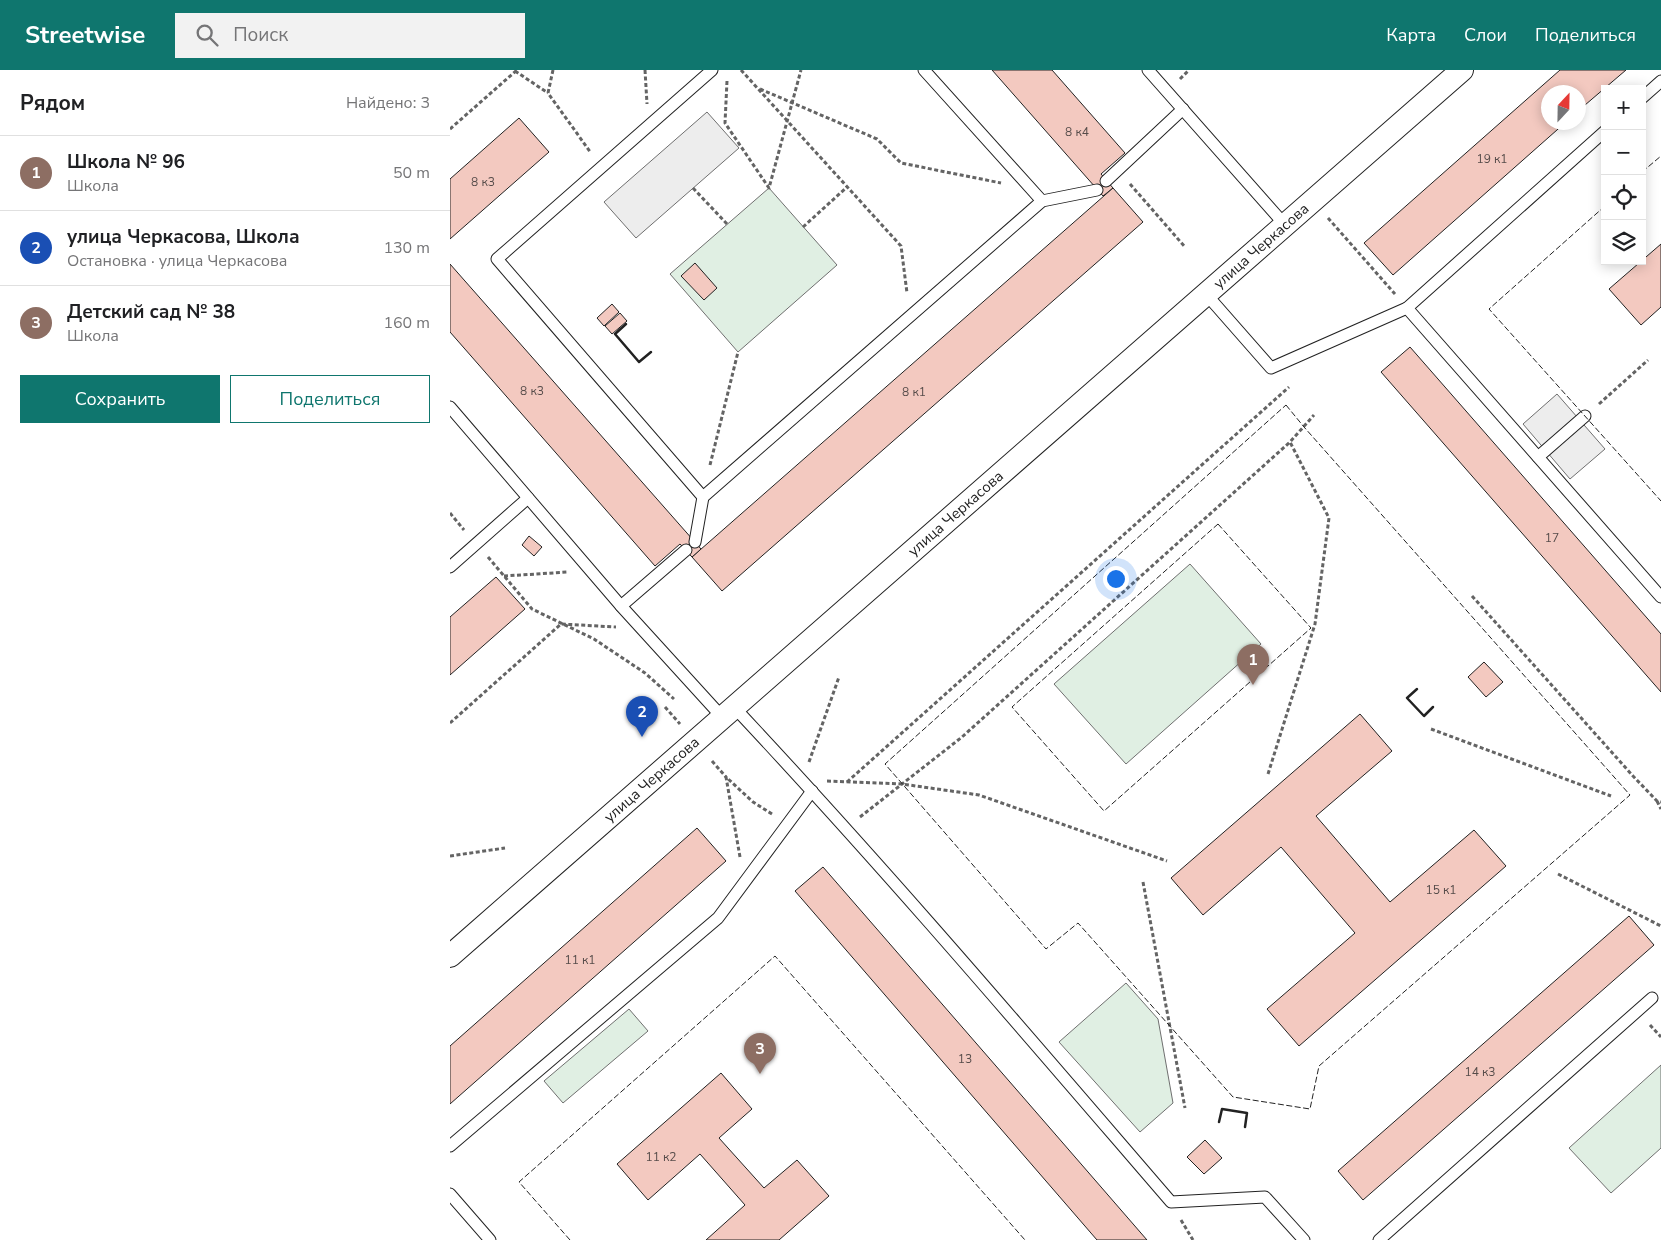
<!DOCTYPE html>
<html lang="ru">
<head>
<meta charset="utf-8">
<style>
	body { margin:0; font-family:"Nunito Sans",sans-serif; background:#f2f2f2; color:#202124 }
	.controls { position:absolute; right:15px; top:15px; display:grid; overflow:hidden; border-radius:0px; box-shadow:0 2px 12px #0003 }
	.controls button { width:45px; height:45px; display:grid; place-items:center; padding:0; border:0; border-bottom:1px solid #e0e0e0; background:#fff; color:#202124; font:25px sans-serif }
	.compass { position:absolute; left:1091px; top:15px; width:45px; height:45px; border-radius:50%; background:#fff; box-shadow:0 2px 12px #0003; rotate:22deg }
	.you { position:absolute; left:665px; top:508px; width:18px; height:18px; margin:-12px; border:4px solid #fff; border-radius:50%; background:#1a73e8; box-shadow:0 0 0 8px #1a73e833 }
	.badge { display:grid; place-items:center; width:32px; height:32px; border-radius:50%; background:#0f766e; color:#fff; font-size:16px; font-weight:700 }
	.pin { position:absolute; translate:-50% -41px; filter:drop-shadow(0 1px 2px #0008) }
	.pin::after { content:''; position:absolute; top:26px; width:18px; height:15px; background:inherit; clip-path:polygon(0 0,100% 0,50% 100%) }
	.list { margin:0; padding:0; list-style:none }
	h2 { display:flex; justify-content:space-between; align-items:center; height:65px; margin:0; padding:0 20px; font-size:21px }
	h2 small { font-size:16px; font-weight:400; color:#757577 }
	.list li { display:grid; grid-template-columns:32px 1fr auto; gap:15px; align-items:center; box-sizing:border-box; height:75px; padding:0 20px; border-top:1px solid #e0e0e0 }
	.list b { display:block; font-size:19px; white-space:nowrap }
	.list p { margin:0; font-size:16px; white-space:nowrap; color:#757577 }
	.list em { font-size:16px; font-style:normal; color:#757577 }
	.actions { display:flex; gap:10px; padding:15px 20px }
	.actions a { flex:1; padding:11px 0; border:1px solid #0f766e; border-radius:0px; text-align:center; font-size:18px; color:#0f766e }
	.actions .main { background:#0f766e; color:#fff }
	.icon { flex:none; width:28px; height:28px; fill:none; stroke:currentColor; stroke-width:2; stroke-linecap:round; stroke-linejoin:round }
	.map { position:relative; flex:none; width:1211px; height:1170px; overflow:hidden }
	header { display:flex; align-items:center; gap:30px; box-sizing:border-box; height:70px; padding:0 25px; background:#0f766e; color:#fff }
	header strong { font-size:24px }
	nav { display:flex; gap:28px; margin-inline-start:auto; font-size:18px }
	.search { width:350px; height:45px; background:#f2f2f2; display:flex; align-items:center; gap:12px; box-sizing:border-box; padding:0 18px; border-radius:0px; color:#757577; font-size:19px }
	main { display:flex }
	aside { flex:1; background:#fff }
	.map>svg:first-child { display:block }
	.green { fill:#e0efe3; stroke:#6f6f6f }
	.parking { fill:#ededed; stroke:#6f6f6f }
	.building { fill:#f3c9c0; stroke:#222 }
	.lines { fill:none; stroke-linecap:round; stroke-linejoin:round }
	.lane-casing { stroke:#222; stroke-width:13 }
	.street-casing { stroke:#222; stroke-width:24 }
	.path { stroke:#646464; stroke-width:3; stroke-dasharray:4 2.5; stroke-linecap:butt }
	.lane { stroke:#fff; stroke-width:11 }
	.street { stroke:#fff; stroke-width:22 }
	.fence { stroke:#222; stroke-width:1; stroke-dasharray:6 2.5; stroke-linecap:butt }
	.wall { stroke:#222; stroke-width:2.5 }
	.labels { text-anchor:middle; stroke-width:4; stroke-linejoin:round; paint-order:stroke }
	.number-label { font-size:12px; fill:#564c4a }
	.street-label { font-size:15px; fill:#222; stroke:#fff }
</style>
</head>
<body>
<header>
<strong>Streetwise</strong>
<div class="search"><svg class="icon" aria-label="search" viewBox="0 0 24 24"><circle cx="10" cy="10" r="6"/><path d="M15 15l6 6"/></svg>Поиск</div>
<nav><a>Карта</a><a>Слои</a><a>Поделиться</a></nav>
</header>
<main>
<aside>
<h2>Рядом<small>Найдено: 3</small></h2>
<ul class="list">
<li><span class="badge" style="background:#8d6e63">1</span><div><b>Школа № 96</b><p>Школа</p></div><em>50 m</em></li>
<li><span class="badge" style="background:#1a4fb4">2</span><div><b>улица Черкасова, Школа</b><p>Остановка · улица Черкасова</p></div><em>130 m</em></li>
<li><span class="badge" style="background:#8d6e63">3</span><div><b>Детский сад № 38</b><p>Школа</p></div><em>160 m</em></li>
</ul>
<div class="actions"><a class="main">Сохранить</a><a>Поделиться</a></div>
</aside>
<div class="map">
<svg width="1211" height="1170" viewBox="0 0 1211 1170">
	<rect width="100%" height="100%" fill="#fff"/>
	<g class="green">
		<path d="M319 118 387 195 288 282 220 204Z"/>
		<path d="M740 494 811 574 676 694 604 614Z"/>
		<path d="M676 913 708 949 723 1033 690 1062 609 972Z"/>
		<path d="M179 939 198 961 113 1033 94 1011Z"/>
		<path d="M1211 995V1078L1161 1123 1119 1078Z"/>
	</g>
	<g class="parking">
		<path d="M257 42 289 78 186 168 154 132Z"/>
		<path d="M1107 324 1155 379 1120 409 1073 354Z"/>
	</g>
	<g class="building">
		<path d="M542 0H602L675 83 651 104 663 118 653 126Z"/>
		<path d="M1110 0H1176L1128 41V22H1098V52H1116L943 205 914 173Z"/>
		<path d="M69 48 99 82 0 169V109Z"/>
		<path d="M663 118 693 152 272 521 242 487Z"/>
		<path d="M1211 174V237L1191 255 1159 219Z"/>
		<path d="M245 193 267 218 254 230 231 206Z"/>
		<path d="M0 194 251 479 242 487 230 474 205 496 0 262Z"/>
		<path d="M162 234 169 242 154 256 147 248Z"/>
		<path d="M170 243 177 251 162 264 155 256Z"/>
		<path d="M960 277 1211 564V622L931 302Z"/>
		<path d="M79 466 92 477 84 486 72 475Z"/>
		<path d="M46 507 75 539 0 605V547Z"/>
		<path d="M1034 592 1053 612 1036 627 1018 607Z"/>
		<path d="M910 644 942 681 866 746 940 832 1024 760 1056 796 849 976 817 939 905 863 831 777 753 845 721 808Z"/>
		<path d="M247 758 276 791 0 1034V976Z"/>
		<path d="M373 797 599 1057 697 1170H647L345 821Z"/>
		<path d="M1179 846 1204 875 913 1130 888 1101Z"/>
		<path d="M271 1003 302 1039 269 1068 314 1118 347 1090 379 1126 329 1170H256L295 1135 250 1084 198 1130 167 1094Z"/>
		<path d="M755 1070 772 1088 754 1104 737 1087Z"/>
	</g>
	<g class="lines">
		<defs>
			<g id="lane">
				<path d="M474 0 592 131"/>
				<path d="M698 0 835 155"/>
				<path d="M1192 28 1211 11"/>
				<path d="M656 111 733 39"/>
				<path d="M756 224 821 298 957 238 1155 61"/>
				<path d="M957 238 1211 527"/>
				<path d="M0 337 171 536 273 648"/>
				<path d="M1088 387 1135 346"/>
				<path d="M253 427 47 189 262 0"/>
				<path d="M245 472 253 427 592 131 647 120"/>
				<path d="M0 497 78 428"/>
				<path d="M171 536 236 480"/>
				<path d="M284 637C435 798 577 965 721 1132L815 1127 854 1170"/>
				<path d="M0 1076 268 848 362 721"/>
				<path d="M0 1124 40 1170"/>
				<path d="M929 1170 1202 928"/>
			</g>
			<g id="street">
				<path id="s1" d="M0 886 1012 0"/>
			</g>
		</defs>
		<use href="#lane" class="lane-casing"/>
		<use href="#street" class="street-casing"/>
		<g class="path">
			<path d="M103 0 98 23 141 83"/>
			<path d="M195 0 197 34"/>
			<path d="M291 0 451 176 457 223"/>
			<path d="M65 1 98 23"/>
			<path d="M730 9 739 0"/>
			<path d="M277 11 275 53 319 118 351 0"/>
			<path d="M310 19 427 69 451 93 551 113"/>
			<path d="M0 59 67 0"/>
			<path d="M680 114 735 177"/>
			<path d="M243 118 277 154"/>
			<path d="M878 148 945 224"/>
			<path d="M353 157 397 117"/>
			<path d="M1149 334 1198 290"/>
			<path d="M260 395 288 282"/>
			<path d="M0 443 14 460"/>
			<path d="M38 487 82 539 144 569 195 603 224 629"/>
			<path d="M54 506 118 502"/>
			<path d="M1022 526 1183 706 1207 731 1211 732"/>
			<path d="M215 637 230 654"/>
			<path d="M0 653 111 554 166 557"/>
			<path d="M981 659 1161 726"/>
			<path d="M262 691 276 707"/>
			<path d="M359 692 389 607"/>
			<path d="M818 704 865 554 879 448 840 372"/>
			<path d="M377 711 452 714 529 725 717 791"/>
			<path d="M397 712 839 317"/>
			<path d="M1207 731 1211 739"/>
			<path d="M410 747 512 667 840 372 864 345"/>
			<path d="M0 786 55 778"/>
			<path d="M290 787 276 707 303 732 322 744"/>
			<path d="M1108 804 1211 856"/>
			<path d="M693 812 735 1038"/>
			<path d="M1200 955 1211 967"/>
			<path d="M731 1150 743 1170"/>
		</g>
		<use href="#lane" class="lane"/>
		<use href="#street" class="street"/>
		<g class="fence">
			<path d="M1192 102 1211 86"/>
			<path d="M1155 136 1039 239 1211 431"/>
			<path d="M836 335 854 357 1180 725 869 996 860 1039 783 1027 628 853 596 879 435 694Z"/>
			<path d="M768 454 861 558 654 741 562 637Z"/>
			<path d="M120 1170 69 1112 325 886 575 1170"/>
		</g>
		<g class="wall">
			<path d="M176 254 165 264 189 292 201 282"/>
			<path d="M967 619 957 628 974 646 983 637"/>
			<path d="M769 1052 772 1039 797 1043 795 1057"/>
		</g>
	</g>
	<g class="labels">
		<g class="number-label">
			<text x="627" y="66">8 к4</text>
			<text x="1042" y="93">19 к1</text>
			<text x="33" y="116">8 к3</text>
			<text x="82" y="325">8 к3</text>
			<text x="464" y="326">8 к1</text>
			<text x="1102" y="472">17</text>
			<text x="991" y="824">15 к1</text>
			<text x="130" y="894">11 к1</text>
			<text x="515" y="993">13</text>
			<text x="1030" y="1006">14 к3</text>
			<text x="211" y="1091">11 к2</text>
		</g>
		<g class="street-label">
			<text dy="5" stroke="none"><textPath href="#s1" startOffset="1078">улица Черкасова</textPath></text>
			<text dy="5" stroke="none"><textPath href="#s1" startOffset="672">улица Черкасова</textPath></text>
			<text dy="5" stroke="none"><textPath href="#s1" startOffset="268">улица Черкасова</textPath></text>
		</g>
	</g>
</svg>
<div class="controls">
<button>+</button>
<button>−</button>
<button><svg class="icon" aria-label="locate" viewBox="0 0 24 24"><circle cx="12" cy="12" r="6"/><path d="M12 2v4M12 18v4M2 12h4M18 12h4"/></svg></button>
<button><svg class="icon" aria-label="layers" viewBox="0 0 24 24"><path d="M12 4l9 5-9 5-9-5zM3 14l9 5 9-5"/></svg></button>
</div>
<svg class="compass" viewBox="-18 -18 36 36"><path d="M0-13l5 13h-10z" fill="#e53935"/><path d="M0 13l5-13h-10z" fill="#757577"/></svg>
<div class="you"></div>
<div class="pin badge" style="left:803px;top:615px;background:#8d6e63">1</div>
<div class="pin badge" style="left:192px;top:667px;background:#1a4fb4">2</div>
<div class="pin badge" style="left:310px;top:1004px;background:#8d6e63">3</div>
</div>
</main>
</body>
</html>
